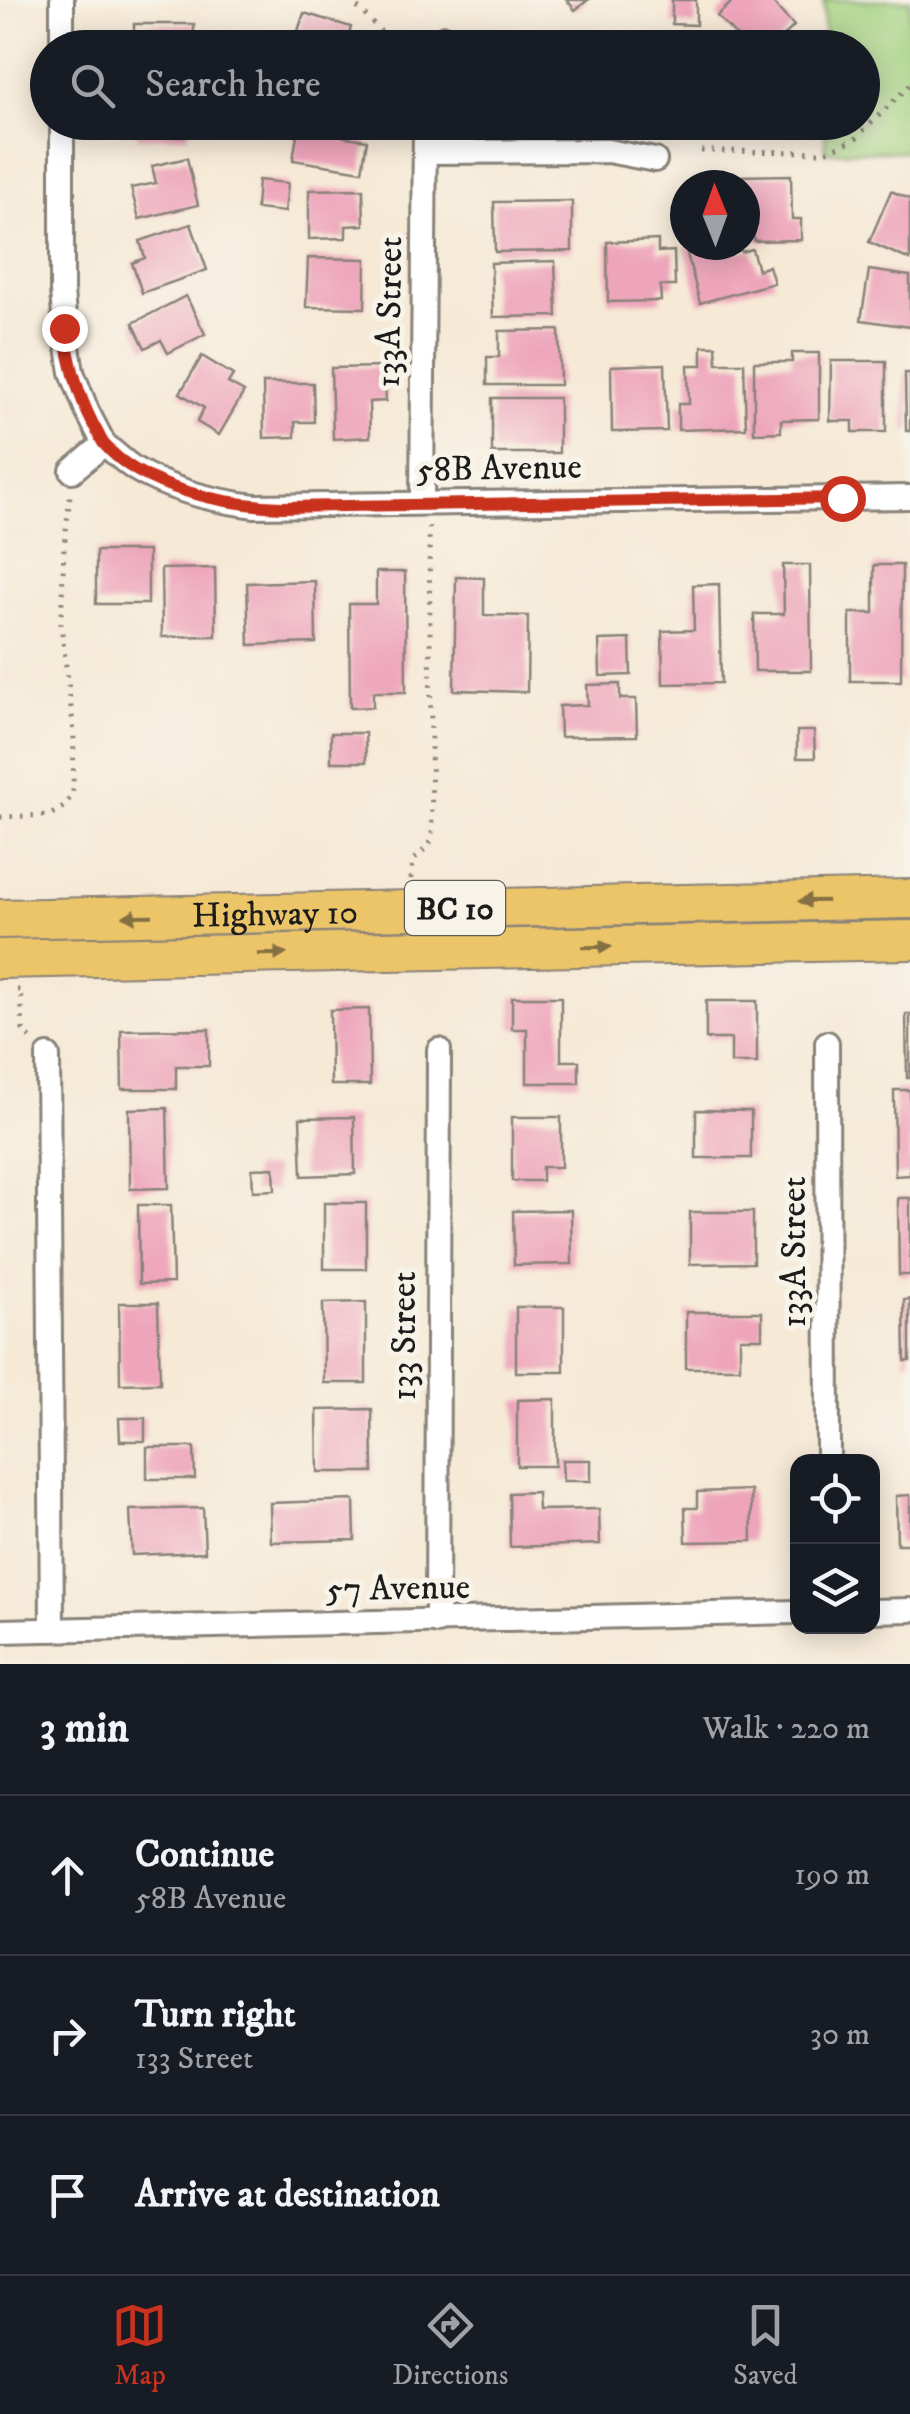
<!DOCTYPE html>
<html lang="en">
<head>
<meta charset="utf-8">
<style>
	body { margin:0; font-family:"IM FELL DW Pica",serif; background:#242831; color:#f1f3f6 }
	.controls { position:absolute; right:30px; bottom:30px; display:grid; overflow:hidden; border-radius:20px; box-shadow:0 5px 25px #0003 }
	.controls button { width:90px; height:90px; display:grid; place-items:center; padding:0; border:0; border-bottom:2px solid #363941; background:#171b24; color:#f1f3f6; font:50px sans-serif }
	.compass { position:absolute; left:670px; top:170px; width:90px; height:90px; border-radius:50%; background:#171b24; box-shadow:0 5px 25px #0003; rotate:359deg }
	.stop { position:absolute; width:30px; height:30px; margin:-22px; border:8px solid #c8321e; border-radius:50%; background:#fff }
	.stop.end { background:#c8321e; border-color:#fff; box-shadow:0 2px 10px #0008 }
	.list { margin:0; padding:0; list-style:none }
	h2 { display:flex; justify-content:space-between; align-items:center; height:130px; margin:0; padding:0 40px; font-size:42px }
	h2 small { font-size:32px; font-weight:400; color:#9ea1a6 }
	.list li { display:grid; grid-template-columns:65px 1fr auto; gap:30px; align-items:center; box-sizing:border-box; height:160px; padding:0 40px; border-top:2px solid #363941 }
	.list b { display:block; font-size:38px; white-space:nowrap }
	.list p { margin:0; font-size:32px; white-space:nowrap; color:#9ea1a6 }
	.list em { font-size:32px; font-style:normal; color:#9ea1a6 }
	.icon { flex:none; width:55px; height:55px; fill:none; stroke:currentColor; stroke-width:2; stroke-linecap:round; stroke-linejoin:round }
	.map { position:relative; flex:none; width:910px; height:1664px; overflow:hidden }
	.search { position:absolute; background:#171b24; box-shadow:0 5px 25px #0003; left:30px; right:30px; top:30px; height:110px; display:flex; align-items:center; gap:25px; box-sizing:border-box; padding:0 35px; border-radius:55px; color:#9ea1a6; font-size:38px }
	.sheet { height:610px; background:#171b24 }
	nav { display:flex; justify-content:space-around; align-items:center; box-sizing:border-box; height:140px; border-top:2px solid #363941; background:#171b24; font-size:28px; color:#9ea1a6 }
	nav a { display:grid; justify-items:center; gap:5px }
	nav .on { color:#c8321e }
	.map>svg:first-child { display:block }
	.green { fill:#a0d07e; stroke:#5e764d; stroke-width:2.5 }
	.building { fill:#eea5bb }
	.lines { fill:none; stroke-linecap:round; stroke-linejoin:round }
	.minor-casing { stroke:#898279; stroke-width:28 }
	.trunk-casing { stroke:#898279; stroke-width:42 }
	.path { stroke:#898279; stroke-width:5; stroke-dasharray:2.5 8; stroke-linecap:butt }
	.minor { stroke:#fff; stroke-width:22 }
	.trunk { stroke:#edc569; stroke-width:38 }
	.oneway { fill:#847042 }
	.route { stroke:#c8321e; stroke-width:12 }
	.labels { text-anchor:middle; stroke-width:10; stroke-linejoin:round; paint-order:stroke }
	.shield { fill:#f7f3e8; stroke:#5e5c59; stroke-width:2.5 }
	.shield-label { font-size:32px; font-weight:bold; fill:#1c1c1c }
	.street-label { font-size:35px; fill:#1c1c1c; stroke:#f7f3e8 }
</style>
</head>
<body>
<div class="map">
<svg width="910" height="1664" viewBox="0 0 910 1664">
	<rect width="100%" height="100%" fill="#f7f3e8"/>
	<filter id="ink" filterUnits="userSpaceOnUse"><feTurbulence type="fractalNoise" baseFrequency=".01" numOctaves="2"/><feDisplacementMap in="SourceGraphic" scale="20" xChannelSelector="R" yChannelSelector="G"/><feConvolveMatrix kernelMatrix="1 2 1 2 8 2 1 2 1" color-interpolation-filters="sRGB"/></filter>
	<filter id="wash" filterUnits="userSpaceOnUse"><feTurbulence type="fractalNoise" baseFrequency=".0048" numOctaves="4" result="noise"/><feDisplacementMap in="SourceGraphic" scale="40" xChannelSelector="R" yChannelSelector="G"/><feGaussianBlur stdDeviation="2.25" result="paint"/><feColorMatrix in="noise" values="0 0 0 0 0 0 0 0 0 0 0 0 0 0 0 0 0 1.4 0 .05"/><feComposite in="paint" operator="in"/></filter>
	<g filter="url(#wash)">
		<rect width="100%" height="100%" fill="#f6e9d6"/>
		<path class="green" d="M824 0H910V151L825 152V123L862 122V48L824 47Z"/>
		<g id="blocks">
			<g class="building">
				<path d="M567 0H588L575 10Z"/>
				<path d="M672 0H696V25L672 24Z"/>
				<path d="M734 0H770L794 26 772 48H731L740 40 717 16Z"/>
				<path d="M304 13 351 27 345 48H290L294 34H297Z"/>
				<rect x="134" y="24" width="60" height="24"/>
				<path d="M137 122H188L189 136 137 138Z"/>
				<path d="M299 122H346L344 137 367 140 362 171 293 160Z"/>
				<path d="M187 158 198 205 139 219 131 188 156 183 152 166Z"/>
				<path d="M791 175 792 219H801V240L754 241 753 219H745V185H741V176Z"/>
				<path d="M258 180 288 183 285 212 256 209Z"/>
				<path d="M363 189 364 225 346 226V238L309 239V190Z"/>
				<path d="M891 191 910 199V260L869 242Z"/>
				<path d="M572 201V251L495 252 494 202Z"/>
				<path d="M191 224 207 270 142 293 132 263 145 258 140 241Z"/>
				<path d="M658 240V252L674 251 675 286H660L661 301 608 302 607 242Z"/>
				<path d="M690 245H739L741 252 752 249 758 270 769 266 774 283 700 303 685 246Z"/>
				<path d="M308 258 366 259 365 308 306 307Z"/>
				<path d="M555 261 557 316 493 317 491 263Z"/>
				<path d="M869 270 910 276V327L861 320Z"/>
				<path d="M186 296 205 334 168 353 161 340 145 348 133 323Z"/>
				<path d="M559 330 560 385H487V357H499V331Z"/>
				<path d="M702 346H716L717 363H744L746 428 678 430V404H689L688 365H702Z"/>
				<path d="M792 353H819V419L781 420V432L754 433V362H792Z"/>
				<path d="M202 356 233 375 228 383 244 392 219 435 197 422 204 408 180 393Z"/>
				<path d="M831 361H886V432H853V421H830Z"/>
				<path d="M665 364 667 431 612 432 611 366Z"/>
				<path d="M384 367 386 401 369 402 370 437 333 439 331 368Z"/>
				<path d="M905 373H910V431H906Z"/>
				<path d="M263 383H313L314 422H295V437L264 438Z"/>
				<rect x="492" y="398" width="67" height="55"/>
				<rect x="96" y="551" width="52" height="53"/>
				<path d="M783 565H810L811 671H755L754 614H784Z"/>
				<path d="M874 565H902L901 681H850V613H874Z"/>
				<path d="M215 568 216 636 162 637 161 569Z"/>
				<path d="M376 572H405L406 692H373V707L350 708 349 604H376Z"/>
				<path d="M456 577 484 578V615L528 616 527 692 454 690Z"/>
				<path d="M315 581 316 643 249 645 247 583Z"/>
				<path d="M719 584 721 683 663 684 662 631 694 630 693 585Z"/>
				<path d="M630 639 631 675 600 676 599 640Z"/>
				<path d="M620 684V699H636L637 736 560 737 559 706 588 705 587 685Z"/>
				<path d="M797 731H814L815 758H797Z"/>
				<path d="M331 733H365L366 762H331Z"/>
				<path d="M512 997H561V1061H579V1083H527V1029H512Z"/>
				<path d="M706 1001H757V1063H731V1039H706Z"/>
				<path d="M369 1009 370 1085H331L330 1010Z"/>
				<path d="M906 1014H910V1078H907Z"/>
				<path d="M209 1029V1066H176V1089H122L121 1030Z"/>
				<path d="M894 1090H910V1175L895 1176Z"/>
				<path d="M167 1108 169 1188 130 1189 129 1109Z"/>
				<path d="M696 1110 751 1111V1158H696Z"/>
				<path d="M354 1117 355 1174 302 1176 300 1118Z"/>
				<path d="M512 1117H561V1167H542V1181H512Z"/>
				<path d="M274 1168 275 1190 253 1191 252 1169Z"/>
				<path d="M898 1198H910V1275H899Z"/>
				<rect x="324" y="1203" width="42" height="66"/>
				<path d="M138 1205H171L173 1283 139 1284Z"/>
				<path d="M571 1210 572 1264 514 1265 513 1211Z"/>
				<path d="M690 1212H753V1263L690 1264Z"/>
				<path d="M910 1299V1361H905L904 1300Z"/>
				<path d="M366 1302V1383H324L323 1303Z"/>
				<path d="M119 1303H158L160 1383 120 1384Z"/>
				<rect x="516" y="1307" width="48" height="65"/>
				<path d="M686 1312H762V1338H740V1368H686Z"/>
				<path d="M555 1399V1466H517V1400Z"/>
				<path d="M372 1409 373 1472H318L317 1410Z"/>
				<path d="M119 1418H145V1441H120Z"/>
				<path d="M147 1447H194L195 1479H147Z"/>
				<path d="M562 1460H591V1481H563Z"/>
				<path d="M751 1490 752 1541 686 1542 685 1508H697V1492Z"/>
				<path d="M537 1492 538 1510 599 1509 600 1544 510 1547 509 1493Z"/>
				<path d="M910 1495V1544H897L896 1496Z"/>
				<path d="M354 1500 355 1540 271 1542 270 1503Z"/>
				<path d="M203 1508 205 1552 132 1555 130 1510Z"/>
			</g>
		</g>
	</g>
	<g filter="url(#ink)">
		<use href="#blocks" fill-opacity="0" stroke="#898279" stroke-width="2.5"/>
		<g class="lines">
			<defs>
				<g id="minor">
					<path d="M62 0V48"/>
					<path d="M439 48 445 37"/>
					<path d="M62 122V291L65 328 72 372 87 411 104 444 72 471"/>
					<path d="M425 152 608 151 655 160"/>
					<path d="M104 444C114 452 124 462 135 469 170 490 215 501 255 506L910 497"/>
					<path d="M422 503 425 122"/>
					<path d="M827 1043 828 1462"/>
					<path d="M48 1056 52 1630"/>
					<path d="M872 1611 910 1610"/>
					<path d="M437 1622 439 1050"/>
					<path d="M0 1631 798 1612"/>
				</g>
				<g id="trunk">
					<path id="s1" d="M0 919 910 899"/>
					<path d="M0 959 910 940"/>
				</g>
			</defs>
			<use href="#minor" class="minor-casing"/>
			<use href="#trunk" class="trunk-casing"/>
			<g class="path">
				<path d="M350 0 397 48"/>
				<path d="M701 151 825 152 855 139 910 85"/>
				<path d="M0 817 50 815 65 806 73 793 74 732 61 625 64 548 70 495"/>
				<path d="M411 879 413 861 429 845 432 837 429 527"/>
				<path d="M17 990H21L23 1030 32 1040"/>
			</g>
			<use href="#minor" class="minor"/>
			<use href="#trunk" class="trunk"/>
		</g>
		<defs><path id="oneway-solid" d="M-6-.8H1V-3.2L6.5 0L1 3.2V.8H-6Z" transform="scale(2.5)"/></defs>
		<g class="oneway">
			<use href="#oneway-solid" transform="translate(813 901) rotate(179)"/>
			<use href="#oneway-solid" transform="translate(138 916) rotate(179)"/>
			<use href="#oneway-solid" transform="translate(597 947) rotate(-1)"/>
			<use href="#oneway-solid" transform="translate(272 954) rotate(-1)"/>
		</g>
	</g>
	<g class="lines" filter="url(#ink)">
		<path class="route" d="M64 328C70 363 77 393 93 424 97 430 100 439 104 444 142 489 227 505 282 507L842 498"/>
	</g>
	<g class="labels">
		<rect class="shield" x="405" y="881" width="100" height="54" rx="8"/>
		<g class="shield-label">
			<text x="455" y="919">BC 10</text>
		</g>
		<g class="street-label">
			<text transform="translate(388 312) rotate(-89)" y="12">133A Street</text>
			<text transform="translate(499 467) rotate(-1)" y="12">58B Avenue</text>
			<text dy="12" stroke="none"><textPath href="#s1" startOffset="275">Highway 10</textPath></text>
			<text transform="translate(793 1252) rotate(-90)" y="12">133A Street</text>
			<text transform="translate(403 1336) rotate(-90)" y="12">133 Street</text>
			<text transform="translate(398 1587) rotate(-1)" y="12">57 Avenue</text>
		</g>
	</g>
</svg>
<div class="controls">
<button><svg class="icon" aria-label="locate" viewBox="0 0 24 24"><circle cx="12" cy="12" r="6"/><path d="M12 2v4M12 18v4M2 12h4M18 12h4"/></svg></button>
<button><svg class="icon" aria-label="layers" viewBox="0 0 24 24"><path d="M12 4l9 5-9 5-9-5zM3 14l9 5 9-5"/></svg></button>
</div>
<svg class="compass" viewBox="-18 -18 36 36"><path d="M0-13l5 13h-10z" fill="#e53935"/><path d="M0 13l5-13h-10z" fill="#9ea1a6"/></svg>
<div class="stop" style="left:842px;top:498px"></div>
<div class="stop end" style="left:64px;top:328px"></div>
<div class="search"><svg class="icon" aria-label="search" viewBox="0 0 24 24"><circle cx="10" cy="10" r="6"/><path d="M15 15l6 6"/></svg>Search here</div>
</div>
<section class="sheet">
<h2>3 min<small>Walk · 220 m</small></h2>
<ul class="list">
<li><svg class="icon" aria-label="ahead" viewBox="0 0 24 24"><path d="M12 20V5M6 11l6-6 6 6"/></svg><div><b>Continue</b><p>58B Avenue</p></div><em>190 m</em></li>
<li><svg class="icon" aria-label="right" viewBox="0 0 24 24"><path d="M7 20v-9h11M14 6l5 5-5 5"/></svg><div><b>Turn right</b><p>133 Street</p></div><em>30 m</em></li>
<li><svg class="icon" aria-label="arrive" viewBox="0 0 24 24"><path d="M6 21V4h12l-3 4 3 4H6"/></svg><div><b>Arrive at destination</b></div></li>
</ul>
</section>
<nav>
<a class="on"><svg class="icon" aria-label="map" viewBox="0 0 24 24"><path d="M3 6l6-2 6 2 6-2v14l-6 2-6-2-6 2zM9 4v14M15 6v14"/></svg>Map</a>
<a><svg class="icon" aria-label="directions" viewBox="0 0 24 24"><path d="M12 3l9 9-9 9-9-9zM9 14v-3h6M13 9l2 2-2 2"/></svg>Directions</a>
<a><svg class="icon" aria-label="saved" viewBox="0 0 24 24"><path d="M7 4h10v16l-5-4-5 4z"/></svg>Saved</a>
</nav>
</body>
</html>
